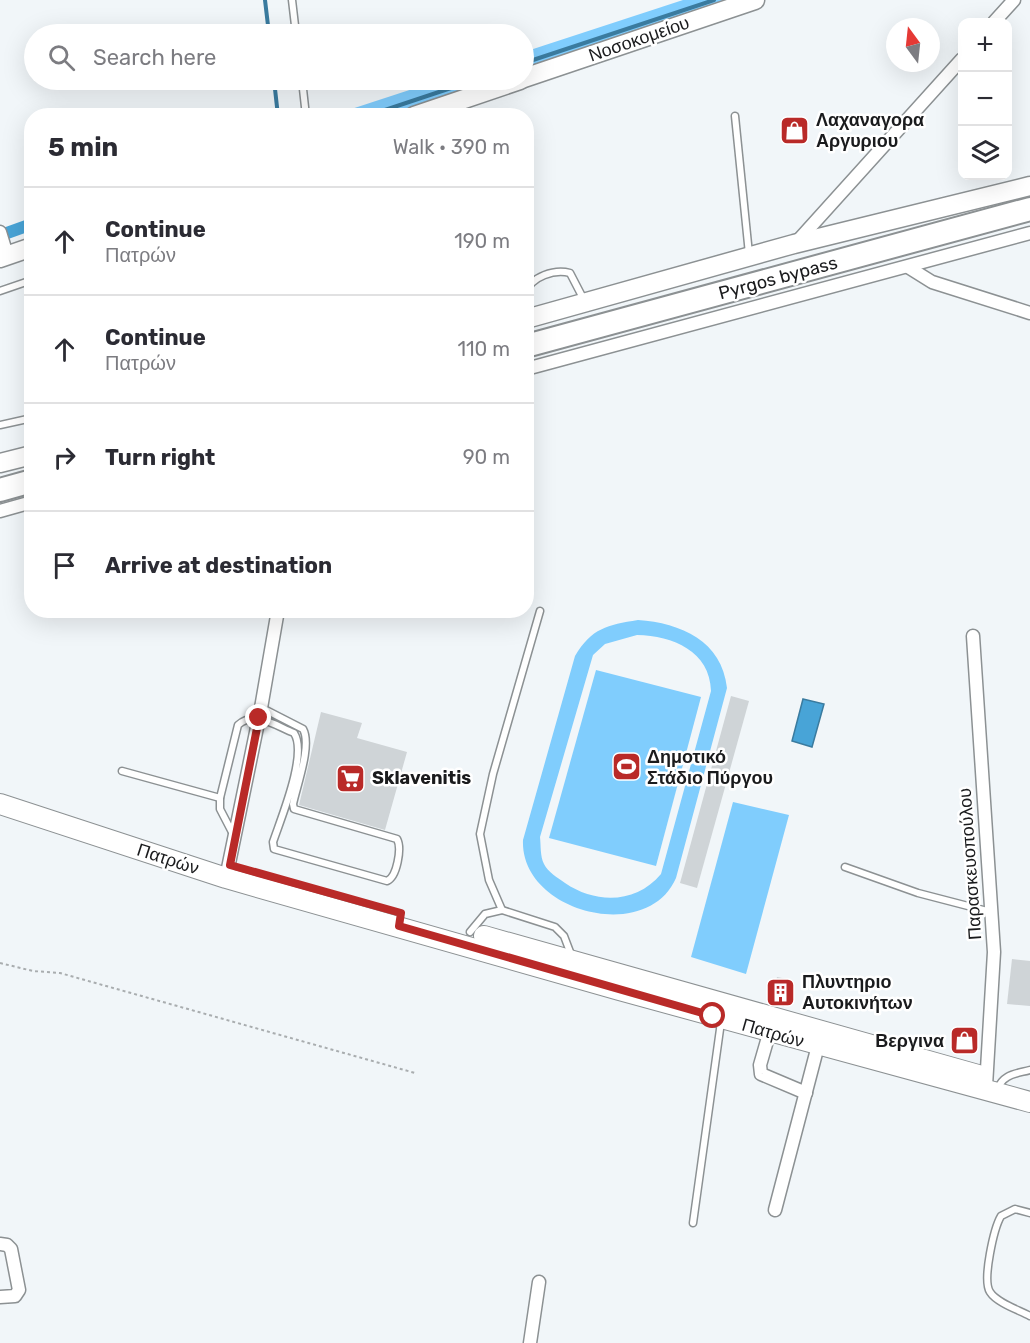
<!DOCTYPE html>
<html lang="en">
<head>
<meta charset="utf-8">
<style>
	body { margin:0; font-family:Rubik,sans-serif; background:#f7f7f7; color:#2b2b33 }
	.controls { position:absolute; right:18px; top:18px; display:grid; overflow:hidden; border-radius:12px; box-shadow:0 6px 24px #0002 }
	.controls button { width:54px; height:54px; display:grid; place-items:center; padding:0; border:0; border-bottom:2px solid #e1e1e2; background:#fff; color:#2b2b33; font:30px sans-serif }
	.compass { position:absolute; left:886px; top:18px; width:54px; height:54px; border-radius:50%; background:#fff; box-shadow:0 6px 24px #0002; rotate:345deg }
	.stop { position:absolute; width:18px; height:18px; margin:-14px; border:4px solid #b92a28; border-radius:50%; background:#fff }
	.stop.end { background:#b92a28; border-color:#fff; box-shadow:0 2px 6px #0008 }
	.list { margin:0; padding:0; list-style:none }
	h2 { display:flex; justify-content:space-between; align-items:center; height:78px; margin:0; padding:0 24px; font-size:26px }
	h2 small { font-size:20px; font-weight:400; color:#7c7c81 }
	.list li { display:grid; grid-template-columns:39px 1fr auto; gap:18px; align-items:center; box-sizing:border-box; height:108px; padding:0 24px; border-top:2px solid #e1e1e2 }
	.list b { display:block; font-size:22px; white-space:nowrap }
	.list p { margin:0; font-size:20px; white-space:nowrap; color:#7c7c81 }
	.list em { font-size:20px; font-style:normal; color:#7c7c81 }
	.icon { flex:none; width:33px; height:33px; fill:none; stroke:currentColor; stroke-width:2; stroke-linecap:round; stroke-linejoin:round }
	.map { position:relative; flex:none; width:1030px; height:1343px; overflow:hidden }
	.search { position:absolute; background:#fff; box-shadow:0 6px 24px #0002; left:24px; top:24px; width:510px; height:66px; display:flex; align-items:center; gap:15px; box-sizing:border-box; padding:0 21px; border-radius:33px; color:#7c7c81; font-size:22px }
	.panel { position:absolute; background:#fff; box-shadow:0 6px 24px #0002; left:24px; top:108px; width:510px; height:510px; border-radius:24px }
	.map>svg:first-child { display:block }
	.green { fill:#80cdfd; fill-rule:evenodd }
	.water { fill:#48a4d7; stroke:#3a7b9f; stroke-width:1.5 }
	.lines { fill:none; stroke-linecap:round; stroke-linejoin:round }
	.stream { stroke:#3a7b9f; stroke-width:4 }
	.canal { stroke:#48a4d7; stroke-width:12 }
	.building { fill:#cfd4d7 }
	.lane-casing { stroke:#8c9193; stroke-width:9 }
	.street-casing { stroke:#8c9193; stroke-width:15 }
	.secondary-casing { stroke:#8c9193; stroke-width:21 }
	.primary-casing { stroke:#8c9193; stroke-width:22 }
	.highway-casing { stroke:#8c9193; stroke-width:26 }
	.path { stroke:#a9adaf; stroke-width:2; stroke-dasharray:3 3; stroke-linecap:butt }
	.lane { stroke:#fff; stroke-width:6 }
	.street { stroke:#fff; stroke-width:12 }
	.secondary { stroke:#fff; stroke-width:18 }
	.primary { stroke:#fff; stroke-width:20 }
	.highway { stroke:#fff; stroke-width:22 }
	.route { stroke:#b92a28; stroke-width:8 }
	.labels { text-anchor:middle; stroke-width:5; stroke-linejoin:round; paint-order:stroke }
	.street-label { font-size:18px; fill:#1a1b1d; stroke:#fff }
	.poi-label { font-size:18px; font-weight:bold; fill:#1a1b1d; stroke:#fff; text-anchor:start }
</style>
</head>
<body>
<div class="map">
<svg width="1030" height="1343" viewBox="0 0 1030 1343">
	<rect width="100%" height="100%" fill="#f1f6f9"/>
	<g class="green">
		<path d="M683 0H736L524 71V52Z"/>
		<path d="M440 80H500L392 115 330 116Z"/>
		<path d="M638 620C681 623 722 641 727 688L676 878C647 945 520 912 523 840L575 656C592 628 607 625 638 620ZM637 635C673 636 710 651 711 691L661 874C636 904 596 904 565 883 558 878 548 872 544 864 540 856 541 846 540 837L593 655 605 644Z"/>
		<path d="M596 670 701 697 656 866 549 838Z"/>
		<path d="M733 802 789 815 746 974 691 957Z"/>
	</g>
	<path class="water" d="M803 699 824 704 812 747 792 741Z"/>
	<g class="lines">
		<g class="stream">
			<path d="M265 0 269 34"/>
			<path d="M524 63 714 0"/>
			<path d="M274 80 278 116"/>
			<path d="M367 116 475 80"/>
		</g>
		<path class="canal" d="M7 233 32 224"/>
	</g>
	<g class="building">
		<path d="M731 696 749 701 697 888 680 883Z"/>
		<path d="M321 712 362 723 357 738 407 752 385 830 299 805Z"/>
		<path d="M1012 959 1030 961V1006L1007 1004Z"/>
		<path d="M777 977 792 980 784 1007 770 1004Z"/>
	</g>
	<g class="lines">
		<defs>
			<g id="lane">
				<path d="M292 0 296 34"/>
				<path d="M302 80 306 116"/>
				<path d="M735 116 749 254"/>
				<path d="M0 291 32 280"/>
				<path d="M526 293C531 276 555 269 570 273L584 300"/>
				<path d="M0 425 32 418"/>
				<path d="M122 771 220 798"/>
				<path d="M233 834 220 809V798L238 725C255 710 276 726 294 733 308 754 281 818 273 842L274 849 387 881C397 877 402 848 397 839L294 809 293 804C297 785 312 745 303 729L262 708"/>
				<path d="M845 867 918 893 991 912"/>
				<path d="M502 910 489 880 480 834 493 774 540 611"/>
				<path d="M470 932 485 914 502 910 555 927 564 936 572 957"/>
				<path d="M997 1090C1003 1074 1015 1074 1030 1070"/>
				<path d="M1030 1213 1015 1209 1001 1216C994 1228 982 1280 990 1292 997 1303 1019 1310 1030 1316"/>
				<path d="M693 1223 721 1022"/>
			</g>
			<g id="street">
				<path d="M994 22 1014 0"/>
				<path d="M0 232 7 255"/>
				<path d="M795 244 962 59"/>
				<path d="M908 267 932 282 1030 313"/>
				<path d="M526 369 1030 233"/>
				<path d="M0 511 32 502"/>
				<path d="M973 636 994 952 986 1086"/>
				<path d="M226 878 261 708 278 610"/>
				<path d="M771 1027 760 1065 761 1074 806 1093"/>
				<path d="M775 1210 820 1038"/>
				<path d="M0 1244 7 1245 11 1249 19 1290 15 1296 0 1297"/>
				<path d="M530 1343 539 1282"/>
			</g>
			<g id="secondary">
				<path d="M524 78 755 0"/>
				<path d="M414 116 520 80"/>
				<path d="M0 258 32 247"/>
				<path d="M526 319 794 244 1030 186"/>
				<path d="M0 463 32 455"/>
			</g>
			<g id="primary">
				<path d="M0 804 226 878 619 990 1030 1102"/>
				<path d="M484 936 978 1075"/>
			</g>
			<g id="highway">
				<path d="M526 346 1030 209"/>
				<path d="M0 490 32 481"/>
			</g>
		</defs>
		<use href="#lane" class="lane-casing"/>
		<use href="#street" class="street-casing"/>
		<use href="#secondary" class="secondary-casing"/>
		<use href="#primary" class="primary-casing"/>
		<use href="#highway" class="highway-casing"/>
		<path class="path" d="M0 963 33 971 60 973 415 1073"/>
		<use href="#lane" class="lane"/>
		<use href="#street" class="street"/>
		<use href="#secondary" class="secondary"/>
		<use href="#primary" class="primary"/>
		<use href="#highway" class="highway"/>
	</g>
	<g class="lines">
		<path class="route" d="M259 718 230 865 401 913 399 926 713 1016"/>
	</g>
	<defs>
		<symbol id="shop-square" viewBox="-11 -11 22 22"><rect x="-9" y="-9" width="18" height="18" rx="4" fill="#b92a28" stroke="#fff"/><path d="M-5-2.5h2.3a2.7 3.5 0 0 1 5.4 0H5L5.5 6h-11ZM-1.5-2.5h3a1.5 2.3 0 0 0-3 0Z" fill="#fff"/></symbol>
		<symbol id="stadium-square" viewBox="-11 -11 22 22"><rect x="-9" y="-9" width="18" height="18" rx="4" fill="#b92a28" stroke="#fff"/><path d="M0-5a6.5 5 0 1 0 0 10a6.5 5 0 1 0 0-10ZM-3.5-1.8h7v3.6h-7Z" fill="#fff"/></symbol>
		<symbol id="supermarket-square" viewBox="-11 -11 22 22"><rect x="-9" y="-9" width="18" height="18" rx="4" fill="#b92a28" stroke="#fff"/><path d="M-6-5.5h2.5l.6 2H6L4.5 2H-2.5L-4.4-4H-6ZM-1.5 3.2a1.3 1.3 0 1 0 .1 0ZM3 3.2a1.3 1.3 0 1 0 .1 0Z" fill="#fff"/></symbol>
		<symbol id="building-square" viewBox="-11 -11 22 22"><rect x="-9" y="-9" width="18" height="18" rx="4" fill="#b92a28" stroke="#fff"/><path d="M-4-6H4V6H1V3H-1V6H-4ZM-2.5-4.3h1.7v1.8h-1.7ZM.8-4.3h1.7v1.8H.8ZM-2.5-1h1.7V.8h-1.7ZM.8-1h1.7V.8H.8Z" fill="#fff"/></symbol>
	</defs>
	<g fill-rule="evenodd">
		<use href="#shop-square" x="778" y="114" width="33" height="33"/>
		<use href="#stadium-square" x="610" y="750" width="33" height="33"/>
		<use href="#supermarket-square" x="334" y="762" width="33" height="33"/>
		<use href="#building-square" x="764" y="976" width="33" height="33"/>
		<use href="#shop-square" x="948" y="1024" width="33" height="33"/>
	</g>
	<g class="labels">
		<g class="street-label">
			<text transform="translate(639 39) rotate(-19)" y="6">Νοσοκομείου</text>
			<text transform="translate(778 278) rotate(-15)" y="6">Pyrgos bypass</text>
			<text transform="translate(168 859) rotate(18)" y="6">Πατρών</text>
			<text transform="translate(970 864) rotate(-94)" y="6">Παρασκευοπούλου</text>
			<text transform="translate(773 1033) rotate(16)" y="6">Πατρών</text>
		</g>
		<g class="poi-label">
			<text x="816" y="126">Λαχαναγορα<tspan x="816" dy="21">Αργυριου</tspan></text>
			<text x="647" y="763">Δημοτικό<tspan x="647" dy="21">Στάδιο Πύργου</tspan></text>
			<text x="372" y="784">Sklavenitis</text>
			<text x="802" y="988">Πλυντηριο<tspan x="802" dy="21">Αυτοκινήτων</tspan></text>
			<text x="944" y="1047" text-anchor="end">Βεργινα</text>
		</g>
	</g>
</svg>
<div class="controls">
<button>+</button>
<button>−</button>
<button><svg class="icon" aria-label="layers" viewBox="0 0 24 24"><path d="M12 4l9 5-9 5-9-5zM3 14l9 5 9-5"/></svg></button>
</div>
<svg class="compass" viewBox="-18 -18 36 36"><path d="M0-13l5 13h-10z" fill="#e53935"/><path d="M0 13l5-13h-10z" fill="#7c7c81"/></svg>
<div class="stop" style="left:713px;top:1016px"></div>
<div class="stop end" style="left:259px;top:718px"></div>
<div class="search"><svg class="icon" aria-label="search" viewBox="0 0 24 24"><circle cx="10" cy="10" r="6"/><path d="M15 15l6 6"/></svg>Search here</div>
<section class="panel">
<h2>5 min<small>Walk · 390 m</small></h2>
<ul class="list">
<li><svg class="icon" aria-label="ahead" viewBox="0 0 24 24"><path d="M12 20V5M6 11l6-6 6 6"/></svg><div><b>Continue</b><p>Πατρών</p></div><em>190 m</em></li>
<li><svg class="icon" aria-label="ahead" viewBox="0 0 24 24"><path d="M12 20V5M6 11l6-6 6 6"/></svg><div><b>Continue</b><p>Πατρών</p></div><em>110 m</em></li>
<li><svg class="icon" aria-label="right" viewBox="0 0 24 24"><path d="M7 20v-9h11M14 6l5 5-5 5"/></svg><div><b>Turn right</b></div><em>90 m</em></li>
<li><svg class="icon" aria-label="arrive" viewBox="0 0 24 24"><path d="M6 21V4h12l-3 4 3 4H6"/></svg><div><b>Arrive at destination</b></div></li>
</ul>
</section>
</div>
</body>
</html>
